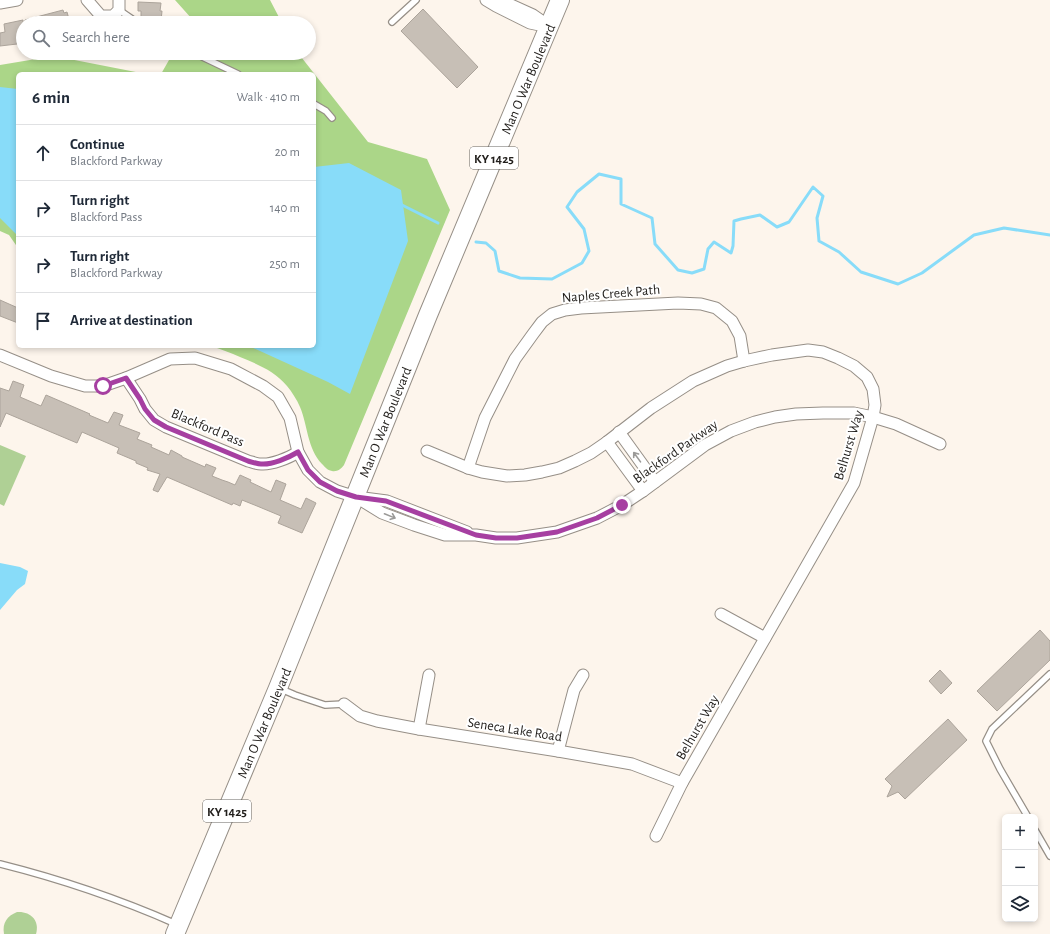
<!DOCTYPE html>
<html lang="en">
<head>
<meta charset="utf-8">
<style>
	body { margin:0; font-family:"Alegreya Sans",sans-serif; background:#f2f2f3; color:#1f2937 }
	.controls { position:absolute; right:12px; bottom:12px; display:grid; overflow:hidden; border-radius:6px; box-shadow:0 2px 6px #0003 }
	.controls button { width:36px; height:36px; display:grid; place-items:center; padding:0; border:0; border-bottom:1px solid #e0e1e3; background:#fff; color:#1f2937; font:20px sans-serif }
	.stop { position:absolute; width:12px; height:12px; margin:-9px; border:3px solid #a63fa1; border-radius:50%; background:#fff }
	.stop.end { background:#a63fa1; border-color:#fff; box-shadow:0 1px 4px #0008 }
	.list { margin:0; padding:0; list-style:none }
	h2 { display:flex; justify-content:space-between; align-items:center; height:52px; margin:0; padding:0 16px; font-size:17px }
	h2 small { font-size:13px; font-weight:400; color:#747a83 }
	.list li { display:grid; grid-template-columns:26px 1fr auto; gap:12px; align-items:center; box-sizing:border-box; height:56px; padding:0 16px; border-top:1px solid #e0e1e3 }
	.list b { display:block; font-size:15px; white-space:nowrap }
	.list p { margin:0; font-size:13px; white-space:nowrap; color:#747a83 }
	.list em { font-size:13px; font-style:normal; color:#747a83 }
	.icon { flex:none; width:22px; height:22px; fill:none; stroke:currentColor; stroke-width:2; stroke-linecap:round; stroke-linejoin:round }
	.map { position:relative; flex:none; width:1050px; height:934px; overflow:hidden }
	.search { position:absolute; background:#fff; box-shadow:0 2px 6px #0003; left:16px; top:16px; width:300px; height:44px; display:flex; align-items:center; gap:10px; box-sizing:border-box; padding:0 14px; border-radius:22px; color:#747a83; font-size:15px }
	.panel { position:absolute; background:#fff; box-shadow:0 2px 6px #0003; left:16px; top:72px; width:300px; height:276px; border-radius:6px }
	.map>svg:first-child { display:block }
	.green { fill:#afd095 }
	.forest { fill:#abd688 }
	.water { fill:#88dcf9 }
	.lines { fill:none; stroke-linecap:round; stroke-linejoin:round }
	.stream { stroke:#88dcf9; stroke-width:3 }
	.building { fill:#c7bfb6; stroke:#aca49b }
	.lane-casing { stroke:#968f87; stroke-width:8 }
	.street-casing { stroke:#968f87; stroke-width:13 }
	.primary-casing { stroke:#968f87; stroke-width:20 }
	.lane { stroke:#fff; stroke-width:5.5 }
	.street { stroke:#fff; stroke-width:11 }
	.primary { stroke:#fff; stroke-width:18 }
	.oneway { stroke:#9b9a98 }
	.route { stroke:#a63fa1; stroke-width:5 }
	.labels { text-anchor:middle; stroke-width:4; stroke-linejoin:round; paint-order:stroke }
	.shield { fill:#fff; stroke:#64625f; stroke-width:1 }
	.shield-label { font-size:13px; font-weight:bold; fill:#211e1b }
	.street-label { font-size:14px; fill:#211e1b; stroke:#fff }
</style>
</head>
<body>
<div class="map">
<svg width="1050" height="934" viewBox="0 0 1050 934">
	<rect width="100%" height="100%" fill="#fdf5ec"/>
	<g class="green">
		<path d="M0 445 26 456 4 506 0 504Z"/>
		<path d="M17 912C30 911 40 920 36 934H4C2 923 7 916 17 912Z"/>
	</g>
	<g class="forest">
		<path d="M175 0H270L282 23H189L192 19Z"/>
		<path d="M173 53H298L368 142 427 159 450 210 344 465C341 469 337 472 332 471 327 470 325 467 322 464 307 448 308 426 300 407 297 400 292 392 287 386 275 371 257 364 240 357 231 353 221 349 211 346H314V74H161Z"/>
		<path d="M54 56 146 74H18V248L9 235 0 231V65Z"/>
	</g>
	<g class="water">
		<path d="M0 87 18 89V236L0 218Z"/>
		<path d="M349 163 401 190 408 241 350 394 328 382 249 346H314V167Z"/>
		<path d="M0 563 20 567 28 571 25 584 17 590 0 610Z"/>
	</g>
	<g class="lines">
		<g class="stream">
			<path d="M400 204 438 223"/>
			<path d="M476 242 486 243 495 251 499 271 520 278 552 279 582 263 589 251 584 229 567 207 577 192 599 174 621 179V204L652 218 655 244 678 270 692 273 704 269 708 249 714 242 731 253 733 246 734 221 741 219 760 215 777 227 789 222 813 187 823 196 817 218 819 241 839 252 861 272 898 284 922 273 974 235 1004 228 1050 235"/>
		</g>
	</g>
	<g class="building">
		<path d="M138 2 161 3 160 11H162L161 21 141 20V11H138Z"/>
		<path d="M423 9 478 67 457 88 401 31Z"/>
		<path d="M63 10 64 13 67 12 70 23H25V20Z"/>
		<path d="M23 20V40L17 42V44L0 46V33L5 32 4 24Z"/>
		<path d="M0 300 18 308V323L0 316Z"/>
		<path d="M13 381 24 385 20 397 41 406 46 395 90 414 89 415 108 423 114 412 123 415 119 425 140 433 137 439 152 445 151 447 169 455 171 450 182 456V457L205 467 206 464 216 468 212 476 222 480 228 482 235 485 240 475 251 480 250 482 271 492 276 480 286 484 280 500 301 509 306 498 316 503 302 533 278 523 281 516 257 506 242 500 240 506 233 503 232 505 167 477 158 492 153 490 160 474 147 470 148 468 136 463V461L117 453 119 448 82 432 77 443 6 413 0 427V388L9 391Z"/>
		<path d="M1040 630 1050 641V660L997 711 977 691Z"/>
		<path d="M940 670 952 683 941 694 929 681Z"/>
		<path d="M948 719 967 740 905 799 898 792 887 797 892 786 885 779Z"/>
	</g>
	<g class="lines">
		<defs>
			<g id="lane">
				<path d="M119 10 138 23"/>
				<path d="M392 22 416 0"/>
				<path d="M194 53 238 74"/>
				<path d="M314 104 326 111 332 118"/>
				<path d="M281 689 295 695 325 705 344 704"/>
				<path d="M1028 817 1000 769 986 741 992 729 1050 674"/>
				<path d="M1035 830 1050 856"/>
				<path d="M0 864C60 879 119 899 176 924"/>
			</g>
			<g id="street">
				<path d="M87 0 101 16H113L119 10V0"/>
				<path d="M486 0 496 6 530 23 549 27"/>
				<path d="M500 0 533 15 546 24"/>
				<path d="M0 3 17 0"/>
				<path d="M0 355 51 376 85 386H103L126 378 170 359 195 358 231 369 263 386 278 397 290 418 298 452 308 470 320 482 337 491 356 497 387 501 467 532"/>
				<path d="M126 378 140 399 145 409 154 420 166 427 248 461C252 462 257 464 261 464 271 465 289 458 298 452"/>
				<path d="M619 432 655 482"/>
				<path d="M607 442 643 491"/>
				<path d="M427 451 468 468 482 472 507 476 525 475 542 472 559 468 575 461 591 453 607 442 651 408 693 381 727 366 744 361 772 355 808 350 823 352 838 358 854 366 867 377 873 389 875 405 873 417 854 483 682 783 656 836"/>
				<path d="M468 468 485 418 515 359 533 334 542 322 552 314 565 310 581 308 678 303 701 304 716 308 732 321 740 336 744 361"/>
				<path d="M356 497 382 513 414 525 445 535H476L496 538H517L557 532 597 518 622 505 643 491 705 445 731 431 755 422 775 417 796 414 823 413H854L873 417 896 424 940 444"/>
				<path d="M721 614 765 638"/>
				<path d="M344 704 360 716 377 721 419 729 558 751 632 764 682 783"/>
				<path d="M419 729 429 675"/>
				<path d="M558 751 574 690 583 675"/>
			</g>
			<path id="primary" d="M175 934 278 688 428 315 560 0"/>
		</defs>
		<use href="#lane" class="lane-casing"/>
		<use href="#street" class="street-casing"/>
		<use href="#primary" class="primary-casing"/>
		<use href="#lane" class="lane"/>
		<use href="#street" class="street"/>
		<use href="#primary" class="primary"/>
	</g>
	<defs><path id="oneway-shaft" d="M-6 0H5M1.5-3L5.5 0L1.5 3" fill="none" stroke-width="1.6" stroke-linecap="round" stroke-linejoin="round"/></defs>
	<g class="oneway">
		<use href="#oneway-shaft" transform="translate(637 457) rotate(-126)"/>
		<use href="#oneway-shaft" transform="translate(390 516) rotate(22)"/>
	</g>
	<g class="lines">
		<path class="route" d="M103 386 126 378 140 399 145 409 154 420 166 427 248 461C252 462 257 464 261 464 272 465 288 458 298 452L308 470 320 482 337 491 356 497 386 501 476 535 496 538H517L557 532 597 518 622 505"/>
	</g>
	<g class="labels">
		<g class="shield">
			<rect x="470" y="147" width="48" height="22" rx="3"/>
			<rect x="203" y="800" width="48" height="22" rx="3"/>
		</g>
		<g class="shield-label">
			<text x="494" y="163">KY 1425</text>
			<text x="227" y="816">KY 1425</text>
		</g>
		<g class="street-label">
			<text transform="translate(528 79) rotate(-67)" y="5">Man O War Boulevard</text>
			<text transform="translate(611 293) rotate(-5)" y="5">Naples Creek Path</text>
			<text transform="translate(385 422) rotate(-68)" y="5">Man O War Boulevard</text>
			<text transform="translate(208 427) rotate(23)" y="5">Blackford Pass</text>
			<text transform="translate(848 445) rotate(-73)" y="5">Belhurst Way</text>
			<text transform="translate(675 451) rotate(-35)" y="5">Blackford Parkway</text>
			<text transform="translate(264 723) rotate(-67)" y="5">Man O War Boulevard</text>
			<text transform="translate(697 727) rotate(-60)" y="5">Belhurst Way</text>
			<text transform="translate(515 729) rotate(9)" y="5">Seneca Lake Road</text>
		</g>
	</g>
</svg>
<div class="controls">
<button>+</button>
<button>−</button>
<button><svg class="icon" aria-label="layers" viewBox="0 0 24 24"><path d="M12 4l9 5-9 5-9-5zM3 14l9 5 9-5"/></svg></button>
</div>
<div class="stop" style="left:103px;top:386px"></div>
<div class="stop end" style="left:622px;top:505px"></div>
<div class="search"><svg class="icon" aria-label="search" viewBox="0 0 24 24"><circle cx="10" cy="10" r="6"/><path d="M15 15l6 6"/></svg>Search here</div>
<section class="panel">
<h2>6 min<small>Walk · 410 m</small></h2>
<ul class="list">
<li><svg class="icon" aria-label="ahead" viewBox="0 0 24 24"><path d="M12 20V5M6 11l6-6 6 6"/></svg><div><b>Continue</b><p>Blackford Parkway</p></div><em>20 m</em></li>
<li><svg class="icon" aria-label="right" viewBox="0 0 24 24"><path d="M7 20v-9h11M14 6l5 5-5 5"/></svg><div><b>Turn right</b><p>Blackford Pass</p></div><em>140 m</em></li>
<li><svg class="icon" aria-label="right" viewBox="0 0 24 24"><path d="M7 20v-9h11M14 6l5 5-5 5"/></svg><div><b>Turn right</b><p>Blackford Parkway</p></div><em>250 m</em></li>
<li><svg class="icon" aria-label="arrive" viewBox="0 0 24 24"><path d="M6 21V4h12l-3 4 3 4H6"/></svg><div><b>Arrive at destination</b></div></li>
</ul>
</section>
</div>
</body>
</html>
